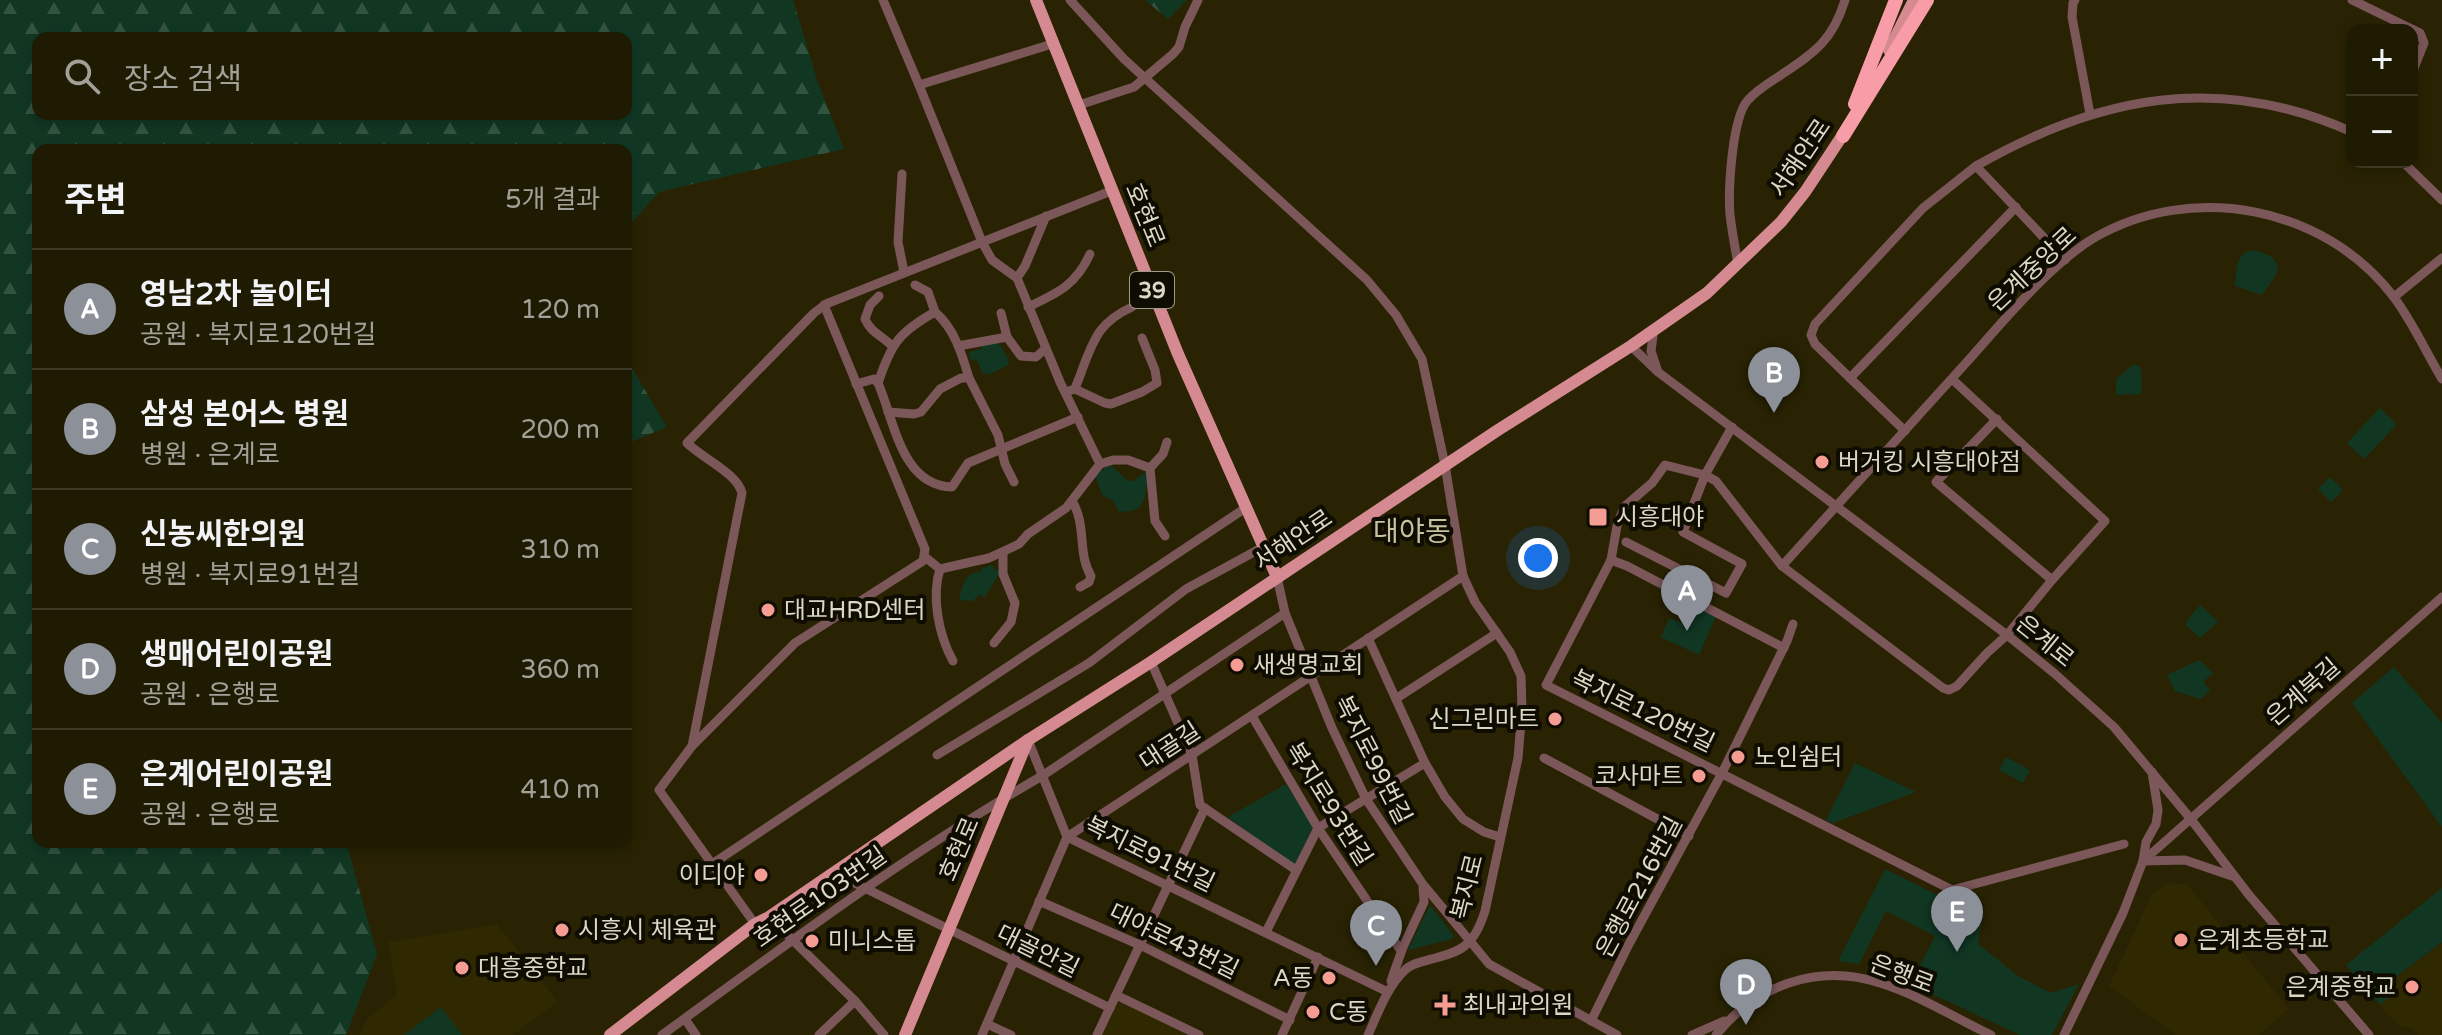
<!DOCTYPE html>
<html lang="ko">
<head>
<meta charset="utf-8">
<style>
	body { margin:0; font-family:"Varela Round","Noto Sans KR",sans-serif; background:#2c2711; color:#f1f3f6 }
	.controls { position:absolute; right:24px; top:24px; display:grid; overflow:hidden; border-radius:16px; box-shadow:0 4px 12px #0003 }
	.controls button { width:72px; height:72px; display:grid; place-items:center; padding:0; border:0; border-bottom:2px solid #3c3824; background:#1f1a02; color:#f1f3f6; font:40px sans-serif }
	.you { position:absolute; left:1538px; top:558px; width:28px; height:28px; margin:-20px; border:6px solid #fff; border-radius:50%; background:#1a73e8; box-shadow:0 0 0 12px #1a73e833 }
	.badge { display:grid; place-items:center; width:52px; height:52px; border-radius:50%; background:#8c9099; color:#fff; font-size:26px; font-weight:700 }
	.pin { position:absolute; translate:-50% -66px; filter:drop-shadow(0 2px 4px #0008) }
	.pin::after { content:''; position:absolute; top:42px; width:28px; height:24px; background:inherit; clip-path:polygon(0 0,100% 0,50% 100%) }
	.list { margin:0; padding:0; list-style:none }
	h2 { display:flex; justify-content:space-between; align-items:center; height:104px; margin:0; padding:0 32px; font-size:34px }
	h2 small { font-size:26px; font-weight:400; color:#a1a199 }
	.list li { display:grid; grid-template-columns:52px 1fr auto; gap:24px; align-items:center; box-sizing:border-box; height:120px; padding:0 32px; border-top:2px solid #3c3824 }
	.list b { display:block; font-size:30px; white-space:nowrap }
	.list p { margin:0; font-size:26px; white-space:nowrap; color:#a1a199 }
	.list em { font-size:26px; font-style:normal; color:#a1a199 }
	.icon { flex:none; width:44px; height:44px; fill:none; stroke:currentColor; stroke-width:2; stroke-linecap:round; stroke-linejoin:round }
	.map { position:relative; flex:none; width:2442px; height:1035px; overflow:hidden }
	.search { position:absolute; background:#1f1a02; box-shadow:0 4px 12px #0003; left:32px; top:32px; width:600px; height:88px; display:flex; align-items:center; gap:20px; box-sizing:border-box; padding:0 28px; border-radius:16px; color:#a1a199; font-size:30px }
	.panel { position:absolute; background:#1f1a02; box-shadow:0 4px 12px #0003; left:32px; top:144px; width:600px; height:704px; border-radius:16px }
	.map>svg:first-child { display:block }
	.built { fill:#302800 }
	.green { fill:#113723 }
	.forest { fill:url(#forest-firs); fill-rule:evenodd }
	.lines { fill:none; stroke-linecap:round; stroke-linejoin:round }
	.minor { stroke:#7c575a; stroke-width:9 }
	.major { stroke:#d58991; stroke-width:12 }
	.highway { stroke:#f89ca7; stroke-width:14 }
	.poi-dot { fill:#f59c93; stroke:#0f0c02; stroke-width:3 }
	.labels { text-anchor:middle; stroke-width:8; stroke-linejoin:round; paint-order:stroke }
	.shield { fill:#0f0c02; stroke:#9e9b8a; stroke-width:2 }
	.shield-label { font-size:22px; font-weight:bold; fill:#dbd8c5 }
	.street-label { font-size:24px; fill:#dbd8c5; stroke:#0f0c02 }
	.poi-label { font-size:24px; fill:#dbd8c5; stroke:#0f0c02; text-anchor:start }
	.quarter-label { font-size:28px; fill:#c8c19d; stroke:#0f0c02 }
</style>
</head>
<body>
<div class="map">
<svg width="2442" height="1035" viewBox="0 0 2442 1035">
	<defs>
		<pattern id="forest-firs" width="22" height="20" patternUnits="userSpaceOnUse" patternTransform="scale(2)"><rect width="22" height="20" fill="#113723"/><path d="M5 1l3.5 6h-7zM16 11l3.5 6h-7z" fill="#335341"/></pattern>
	</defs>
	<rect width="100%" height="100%" fill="#292303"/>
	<g class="built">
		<path d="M2168 883 2187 884 2289 1009 2259 1035H2176L2109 986 2152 894Z"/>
		<path d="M497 924 558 1002 513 1035H359L368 1018 397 995 388 942Z"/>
		<path d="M2442 943V1035H2418L2412 1028 2401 1027 2380 1005 2387 999 2382 989 2384 986Z"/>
		<path d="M1118 1001 1189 1035H1102Z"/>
	</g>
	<g class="green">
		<path d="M2254 250 2271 256 2278 265 2276 275 2262 295 2235 286C2237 271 2235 252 2254 250Z"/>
		<path d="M999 343 1009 361 1008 365 988 375 987 373 983 374 976 359 971 361 969 352 981 349 983 345Z"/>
		<path d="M2133 365H2138L2141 369V394L2116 395V379Z"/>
		<path d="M2380 408 2397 424 2364 459 2347 443Z"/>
		<path d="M1109 464 1128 481H1133L1146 472C1148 480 1147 485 1145 494 1143 510 1133 511 1119 512L1114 501 1103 496 1095 476Z"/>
		<path d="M2330 477 2343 490 2331 502 2318 489Z"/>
		<path d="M992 565 995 570 1000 569 1001 571 984 598 981 594 972 601 959 600C962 587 965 571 980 572L983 568Z"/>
		<path d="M2200 605 2218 622 2200 638 2187 626 2186 622Z"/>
		<path d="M1693 606 1716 616 1699 655 1661 637 1669 618 1685 624Z"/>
		<path d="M2199 660 2213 673 2203 682 2210 690 2201 699 2175 691 2167 675Z"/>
		<path d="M2394 667 2442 723V827L2352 703Z"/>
		<path d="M2006 757 2030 770 2023 783 1999 770Z"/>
		<path d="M1855 763 1916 792 1833 823 1826 820Z"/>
		<path d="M1286 784 1313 827 1295 865H1292L1228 817Z"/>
		<path d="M1885 869 1982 917 1978 944 2018 976 2051 993 2079 984 2052 1035H2020L1911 984 1935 936 1886 911 1859 964 1838 961Z"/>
		<path d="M2442 888V942L2384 986 2382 992 2387 999 2380 1005 2346 965Z"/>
		<path d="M1430 905 1454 936 1452 939 1408 950Z"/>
		<path d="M441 1007 462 1035H404Z"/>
	</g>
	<g class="forest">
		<path d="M0 0H793L817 80 844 149 659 192 626 229V150H38V842H346L377 954 346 1035H0ZM626 38V114H38V38Z"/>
		<path d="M1145 0H1187L1168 19Z"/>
		<path d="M626 358 667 427 626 444Z"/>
	</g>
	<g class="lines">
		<g class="minor">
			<path d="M883 0 919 85"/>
			<path d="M1070 0 1124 59 1367 280 1396 315 1422 359 1445 465 1463 576 1475 602 1510 652 1521 676 1522 710 1518 758 1485 911C1474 946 1462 952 1428 960 1420 962 1411 964 1405 970 1387 987 1378 1013 1368 1035"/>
			<path d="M2075 0 2073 3 2072 17 2090 114"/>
			<path d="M2352 0 2420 33 2424 43 2412 73"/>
			<path d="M1052 44 919 85 982 242 992 260 1017 278 1060 382 1100 464"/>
			<path d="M1079 105 1134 87 1173 54 1179 47 1185 27 1198 0"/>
			<path d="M2403 162 2442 200"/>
			<path d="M1976 166 1923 208 1815 324 1811 335 1815 344 1850 378 2016 207"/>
			<path d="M902 174 898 242 904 272"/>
			<path d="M2065 260 1976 166C2099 96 2219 72 2352 132"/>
			<path d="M1738 264C1735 248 1732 231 1730 215 1728 190 1732 117 1748 100 1757 90 1767 84 1778 77 1812 54 1832 43 1845 0"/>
			<path d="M1017 278 1025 266 1046 216"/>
			<path d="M879 296 870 305 865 319C871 333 883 336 892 346"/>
			<path d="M2394 297 2442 258"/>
			<path d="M1028 307C1058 293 1076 285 1090 254"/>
			<path d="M935 312C954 328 962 354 969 378"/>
			<path d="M1001 313 1007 337"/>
			<path d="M1654 329 1651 351 1657 369"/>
			<path d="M958 346 1007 337 1021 356 1036 357 1045 349"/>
			<path d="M1631 346 1658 372 2007 635 2054 673 2114 727 2190 818 2249 895 2369 1035"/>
			<path d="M1850 378 1905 431"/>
			<path d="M1952 379 2105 521 2052 580 2007 635 1987 653 1957 686 1949 690 1943 688 1782 566 1716 481 1705 475 1665 465 1652 483 1624 507 1617 526 1611 560 1546 685 1952 890 2124 844"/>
			<path d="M878 383C891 344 899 332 935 312L928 292 915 285"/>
			<path d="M856 384 874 379 878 383C894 419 901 486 952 487L968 463 1078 417"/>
			<path d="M1075 389C1077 382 1080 377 1082 370 1094 339 1099 322 1132 307"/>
			<path d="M1065 392 1075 389 1105 403 1111 404 1142 392 1157 383 1155 370 1142 338"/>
			<path d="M888 412 914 414 921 412 940 389 961 378H969L998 435 1005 464 1014 482"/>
			<path d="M1997 419 1936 482 2052 580"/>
			<path d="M1150 468 1155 521 1165 536"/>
			<path d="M1072 501C1087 525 1077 553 1091 576L1089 582 1080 587"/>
			<path d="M1626 542 1726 593 1742 564 1683 532 1705 475 1732 427"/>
			<path d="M925 557 940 569 989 558 1019 544 1028 534 1066 508 1100 464 1113 460H1128L1150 468 1163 454 1167 442"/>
			<path d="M1611 560 1627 566 1784 648"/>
			<path d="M1782 566C1843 498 1904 432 1965 364 2000 325 2050 264 2094 238 2192 181 2324 206 2393 296 2412 321 2426 352 2442 379"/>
			<path d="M940 569C931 597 939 636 953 661"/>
			<path d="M1277 577 1285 613 1332 728 1366 799 1422 883 1489 964 1617 1035"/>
			<path d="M1368 638 1425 763 1445 797 1463 819 1484 832 1500 837"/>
			<path d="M994 643 1011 622 1015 603 1003 574V553"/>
			<path d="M1151 662 1192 755 1200 805 1296 870"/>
			<path d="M1397 698 1497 633"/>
			<path d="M1252 716 1318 828 1401 951"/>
			<path d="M1028 740 1067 837 1388 992"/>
			<path d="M692 746 795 643 923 561 925 549 824 305"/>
			<path d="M937 755 1089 663 1186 589 1265 546"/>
			<path d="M1544 758 1689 836"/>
			<path d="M2143 861 2442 597"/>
			<path d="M2143 861 2185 860 2232 876"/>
			<path d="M712 864 1247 507"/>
			<path d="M834 873 1110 1008"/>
			<path d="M1039 901 1140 945 1290 1020"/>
			<path d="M769 917 855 1001 884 1035"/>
			<path d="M755 924 659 790 692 746 742 493C737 473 702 458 687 443L814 313 826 304 1111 191"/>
			<path d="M1266 932 1318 828 1425 763"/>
			<path d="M1391 981 1403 947 1424 902 1423 887"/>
			<path d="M1116 995 1199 1035"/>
			<path d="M685 1019 696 1035"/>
			<path d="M1591 1021 1629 944 1722 773 1787 641 1793 624"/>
			<path d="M987 1024 1011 1035"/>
			<path d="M662 1035C786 945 909 852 1042 776L1285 613"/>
			<path d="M819 1035 855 1001"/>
			<path d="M982 1035 1067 837 1463 576"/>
			<path d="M1097 1035 1205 808"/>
			<path d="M1282 1035 1318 957"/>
			<path d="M1692 1035 1724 1021"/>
			<path d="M1716 1035C1756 985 1818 963 1880 983 1919 995 1955 1018 1991 1035"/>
			<path d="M2064 1035 2123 913 2143 861 2146 842 2156 824 2158 810 2152 772"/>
		</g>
		<g class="major">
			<path d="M1036 0 1178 354 1277 577"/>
			<path d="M1889 50 1914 0"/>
			<path d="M610 1035 755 924 769 917 1028 740 1151 662 1498 430 1631 346 1707 293 1781 222 1805 192 1846 130"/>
			<path d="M905 1035 1028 740"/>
		</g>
		<g class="highway">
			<path d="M1855 104 1896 0"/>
			<path d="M1843 136 1927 0"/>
		</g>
	</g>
	<g class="poi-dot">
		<circle cx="1822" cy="462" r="8"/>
		<rect x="1588" y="507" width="20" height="20" rx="4"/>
		<circle cx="768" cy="610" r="8"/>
		<circle cx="1237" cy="665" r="8"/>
		<circle cx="1555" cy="719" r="8"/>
		<circle cx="1738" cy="757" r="8"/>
		<circle cx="1699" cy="776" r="8"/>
		<circle cx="761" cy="875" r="8"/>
		<circle cx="562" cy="930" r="8"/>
		<circle cx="2181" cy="940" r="8"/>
		<circle cx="812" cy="941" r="8"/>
		<circle cx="462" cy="968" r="8"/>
		<circle cx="1329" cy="978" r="8"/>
		<circle cx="2412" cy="987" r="8"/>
		<path d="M1441 993h8v8h8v8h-8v8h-8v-8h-8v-8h8z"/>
		<circle cx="1313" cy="1012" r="8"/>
	</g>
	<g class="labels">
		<rect class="shield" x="1130" y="272" width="44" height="36" rx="6"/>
		<g class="shield-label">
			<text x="1152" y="298">39</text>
		</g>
		<g class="street-label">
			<text transform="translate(1800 158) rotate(-56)" y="8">서해안로</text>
			<text transform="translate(1145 215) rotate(68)" y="8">호현로</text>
			<text transform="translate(2032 269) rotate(-43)" y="8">은계중앙로</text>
			<text transform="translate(1293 540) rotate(-34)" y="8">서해안로</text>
			<text transform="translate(2045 641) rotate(39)" y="8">은계로</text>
			<text transform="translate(2303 692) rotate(-41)" y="8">은계북길</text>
			<text transform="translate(1643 711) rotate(26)" y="8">복지로120번길</text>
			<text transform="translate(1170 746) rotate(-33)" y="8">대골길</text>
			<text transform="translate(1373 760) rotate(63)" y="8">복지로99번길</text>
			<text transform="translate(1329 804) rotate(58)" y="8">복지로93번길</text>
			<text transform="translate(959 849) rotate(-67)" y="8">호현로</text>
			<text transform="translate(1150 854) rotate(26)" y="8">복지로91번길</text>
			<text transform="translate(1467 887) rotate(-76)" y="8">복지로</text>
			<text transform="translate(1639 887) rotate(-62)" y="8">은행로216번길</text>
			<text transform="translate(820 897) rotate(-35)" y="8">호현로103번길</text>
			<text transform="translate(1174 941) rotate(26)" y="8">대야로43번길</text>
			<text transform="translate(1038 951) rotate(26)" y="8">대골안길</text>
			<text transform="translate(1902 974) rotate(21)" y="8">은행로</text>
		</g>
		<g class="poi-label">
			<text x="1838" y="470">버거킹 시흥대야점</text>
			<text x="1616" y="525">시흥대야</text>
			<text x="784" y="618">대교HRD센터</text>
			<text x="1253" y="673">새생명교회</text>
			<text x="1539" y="727" text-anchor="end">신그린마트</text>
			<text x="1754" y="765">노인쉼터</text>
			<text x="1683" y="784" text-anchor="end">코사마트</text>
			<text x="745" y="883" text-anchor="end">이디야</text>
			<text x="578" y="938">시흥시 체육관</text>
			<text x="2197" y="948">은계초등학교</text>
			<text x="828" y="949">미니스톱</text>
			<text x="478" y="976">대흥중학교</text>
			<text x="1313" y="986" text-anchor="end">A동</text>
			<text x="2396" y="995" text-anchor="end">은계중학교</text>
			<text x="1463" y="1013">최내과의원</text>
			<text x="1329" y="1020">C동</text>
		</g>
		<g class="quarter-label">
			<text x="1412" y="541">대야동</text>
		</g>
	</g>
</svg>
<div class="controls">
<button>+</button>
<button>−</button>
</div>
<div class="you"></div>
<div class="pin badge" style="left:1687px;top:631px">A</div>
<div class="pin badge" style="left:1774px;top:413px">B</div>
<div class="pin badge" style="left:1376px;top:966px">C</div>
<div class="pin badge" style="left:1746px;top:1025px">D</div>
<div class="pin badge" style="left:1957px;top:952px">E</div>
<div class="search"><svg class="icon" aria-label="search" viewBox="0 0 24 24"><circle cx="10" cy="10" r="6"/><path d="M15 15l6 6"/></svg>장소 검색</div>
<section class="panel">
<h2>주변<small>5개 결과</small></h2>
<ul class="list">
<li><span class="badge">A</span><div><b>영남2차 놀이터</b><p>공원 · 복지로120번길</p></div><em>120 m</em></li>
<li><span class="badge">B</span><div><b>삼성 본어스 병원</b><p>병원 · 은계로</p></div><em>200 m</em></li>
<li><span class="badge">C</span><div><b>신농씨한의원</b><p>병원 · 복지로91번길</p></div><em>310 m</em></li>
<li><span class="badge">D</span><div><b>생매어린이공원</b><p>공원 · 은행로</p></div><em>360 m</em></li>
<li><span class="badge">E</span><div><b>은계어린이공원</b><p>공원 · 은행로</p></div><em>410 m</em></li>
</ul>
</section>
</div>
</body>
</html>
